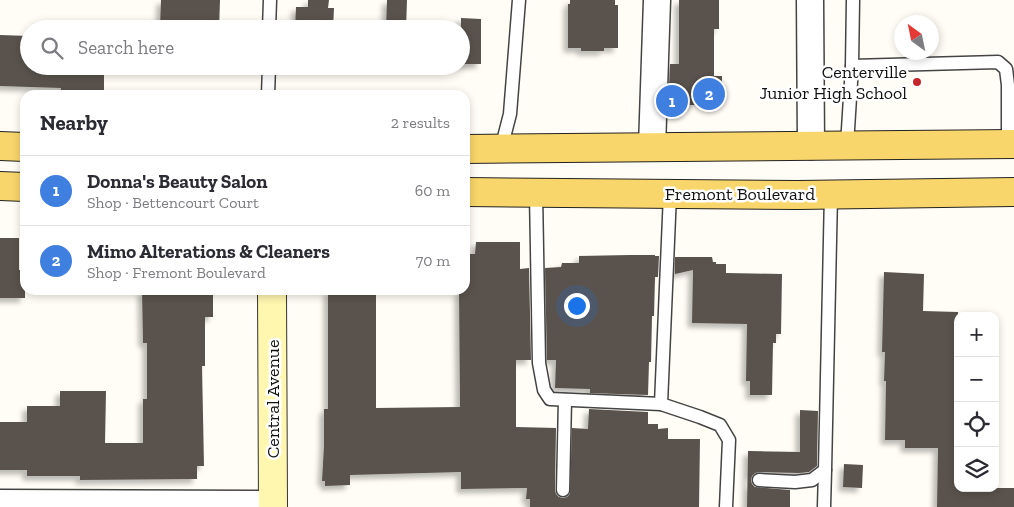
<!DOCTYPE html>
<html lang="en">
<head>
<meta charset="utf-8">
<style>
	body { margin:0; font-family:"Zilla Slab",serif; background:#f7f7f7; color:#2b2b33 }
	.controls { position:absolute; right:15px; bottom:15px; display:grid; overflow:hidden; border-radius:10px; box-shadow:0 2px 8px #0003 }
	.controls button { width:45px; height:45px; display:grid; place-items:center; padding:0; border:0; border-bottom:1px solid #e1e1e2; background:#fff; color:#2b2b33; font:25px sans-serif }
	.compass { position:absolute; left:894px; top:15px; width:45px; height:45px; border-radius:50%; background:#fff; box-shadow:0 2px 8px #0003; rotate:327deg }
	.you { position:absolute; left:576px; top:305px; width:18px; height:18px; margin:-12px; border:4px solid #fff; border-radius:50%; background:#1a73e8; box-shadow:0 0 0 8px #1a73e833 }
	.badge { display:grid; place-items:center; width:32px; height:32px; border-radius:50%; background:#1a73e8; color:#fff; font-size:16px; font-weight:700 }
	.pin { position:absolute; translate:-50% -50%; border:2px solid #fff; box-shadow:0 1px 5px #0006 }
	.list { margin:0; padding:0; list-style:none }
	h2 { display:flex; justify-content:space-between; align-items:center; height:65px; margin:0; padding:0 20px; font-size:21px }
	h2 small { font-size:16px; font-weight:400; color:#7c7c81 }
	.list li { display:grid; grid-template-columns:32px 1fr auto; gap:15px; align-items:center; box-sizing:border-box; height:70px; padding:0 20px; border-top:1px solid #e1e1e2 }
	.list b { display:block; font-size:19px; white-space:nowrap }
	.list p { margin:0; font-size:16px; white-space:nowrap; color:#7c7c81 }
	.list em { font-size:16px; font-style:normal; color:#7c7c81 }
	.icon { flex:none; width:28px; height:28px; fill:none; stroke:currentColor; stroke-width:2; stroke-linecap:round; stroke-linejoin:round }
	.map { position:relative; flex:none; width:1014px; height:507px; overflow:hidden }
	.search { position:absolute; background:#fff; box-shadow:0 2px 8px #0003; left:20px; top:20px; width:450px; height:55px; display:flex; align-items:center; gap:12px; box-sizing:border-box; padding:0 18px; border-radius:28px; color:#7c7c81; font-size:19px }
	.panel { position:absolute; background:#fff; box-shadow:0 2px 8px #0003; left:20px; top:90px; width:450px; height:205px; border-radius:15px }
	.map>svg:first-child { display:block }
	.building { fill:#5a524d; filter:url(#shadow) }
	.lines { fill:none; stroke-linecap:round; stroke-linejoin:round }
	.service-casing { stroke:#444; stroke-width:15 }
	.minor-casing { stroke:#444; stroke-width:29 }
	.secondary-casing { stroke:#333; stroke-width:30 }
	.primary-casing { stroke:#222; stroke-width:30 }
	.service { stroke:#fff; stroke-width:12 }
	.minor { stroke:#fff; stroke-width:26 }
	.secondary { stroke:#fff6b0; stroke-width:28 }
	.primary { stroke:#f9d66b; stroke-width:28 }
	.poi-dot { fill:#c4262e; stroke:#fff; stroke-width:2 }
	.labels { text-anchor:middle; stroke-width:5; stroke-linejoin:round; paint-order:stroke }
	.poi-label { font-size:18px; fill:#111; stroke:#fff; text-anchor:end }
	.street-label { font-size:18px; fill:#111; stroke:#fff }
</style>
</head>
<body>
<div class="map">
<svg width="1014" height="507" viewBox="0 0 1014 507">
	<defs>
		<filter id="shadow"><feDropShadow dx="-4.5" dy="4.5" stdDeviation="2.5" flood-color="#0004"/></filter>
	</defs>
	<rect width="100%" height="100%" fill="#fffdf5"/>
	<g class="building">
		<path d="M161 0H220L219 29H171V27H160Z"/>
		<path d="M308 0H329L328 8H334L333 29H295L296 7H308Z"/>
		<path d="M387 0H407L406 29H386Z"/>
		<path d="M570 0H615V5H618V48H604V51H581V48H568V4H570Z"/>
		<path d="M679 0H719V29H714V76H722V100H694L695 105H684V112H668L670 64H679Z"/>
		<path d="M461 18 481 19V64H461Z"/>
		<path d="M0 35 29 36V66H104V95H60L61 88 0 86Z"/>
		<path d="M0 238H19V270H22V279H25V298H0Z"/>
		<path d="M476 242H520V269L529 268 531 360H516V427L556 428 555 490 556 494 559 497 563 498 567 497 570 494 572 428 588 429 589 409 648 412V424H658V429L668 428V439H700L699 507H530V499H526L527 488 461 489V472L350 475V485L325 486V481H322L324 446V409H328V290H376V408L460 407 459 290H465V254H475Z"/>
		<path d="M630 255H655V256H659L658 277H655L654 316H652L651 362H649L648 395 590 393V389L555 388 556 360H547L545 268 561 267 562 263H579V256Z"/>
		<path d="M675 257H712L713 262H716V264H726V273L782 274 781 334H776V343H773L772 395H750V381H746L747 324 692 323 693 270 675 274Z"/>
		<path d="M884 272 924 274 923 311 958 312V488H1014V507H937L938 448H905V440H885L886 381H884L885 352H882Z"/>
		<path d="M142 290H213V317H205V366H202L204 466H197V479L80 480V476H27V470H0V422H27V406H60V391H106L105 443H143V399H147V343H143Z"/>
		<path d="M800 410 818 411 817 466 809 472 799 473 759 472 755 473 752 476 751 480 752 484 755 487 790 490V507H747L748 451 800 452Z"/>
		<path d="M844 464 863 465 862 488 843 487Z"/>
	</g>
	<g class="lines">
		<defs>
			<g id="service">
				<path d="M269 29 270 0"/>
				<path d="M852 66 998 62 1006 69 1008 85V144"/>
				<path d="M268 95 269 66"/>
				<path d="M847 145 852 66 853 0"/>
				<path d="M501 149 510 114 519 0"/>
				<path d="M536 193 539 363 544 390 550 399 661 404 670 194"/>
				<path d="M661 404 700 417 720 425 729 440 726 507"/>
				<path d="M759 480 795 482 812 480 825 470 831 194"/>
				<path d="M563 490 565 400"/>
				<path d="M824 507 825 470"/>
			</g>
			<g id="minor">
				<path d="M810 0 811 146"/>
				<path d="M652 147 657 0"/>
				<path d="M0 503 273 504"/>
			</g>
			<path id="secondary" d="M272 290 273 507"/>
			<g id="primary">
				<path d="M0 146 25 147"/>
				<path d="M465 149 1014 144"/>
				<path d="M0 186 25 187"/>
				<path d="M465 192 798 195 1014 192"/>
			</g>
		</defs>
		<use href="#service" class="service-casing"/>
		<use href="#minor" class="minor-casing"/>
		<use href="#secondary" class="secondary-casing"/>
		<use href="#primary" class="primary-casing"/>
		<use href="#service" class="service"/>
		<use href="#minor" class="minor"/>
		<use href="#secondary" class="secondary"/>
		<use href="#primary" class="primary"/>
	</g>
	<circle class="poi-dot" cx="917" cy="82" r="5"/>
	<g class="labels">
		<g class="poi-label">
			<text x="907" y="78">Centerville<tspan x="907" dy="21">Junior High School</tspan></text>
		</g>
		<g class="street-label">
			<text x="740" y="200">Fremont Boulevard</text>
			<text transform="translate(273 399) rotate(-90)" y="6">Central Avenue</text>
		</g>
	</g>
</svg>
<div class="controls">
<button>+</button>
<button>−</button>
<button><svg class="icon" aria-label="locate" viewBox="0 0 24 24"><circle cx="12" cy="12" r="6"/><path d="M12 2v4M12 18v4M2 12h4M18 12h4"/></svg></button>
<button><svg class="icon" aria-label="layers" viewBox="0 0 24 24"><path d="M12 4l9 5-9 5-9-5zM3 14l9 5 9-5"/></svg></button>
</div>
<svg class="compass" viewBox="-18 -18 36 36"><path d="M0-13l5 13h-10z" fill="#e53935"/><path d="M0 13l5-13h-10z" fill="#7c7c81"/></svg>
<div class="you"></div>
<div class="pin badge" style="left:672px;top:101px;background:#3f7fe0">1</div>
<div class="pin badge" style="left:709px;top:94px;background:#3f7fe0">2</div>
<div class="search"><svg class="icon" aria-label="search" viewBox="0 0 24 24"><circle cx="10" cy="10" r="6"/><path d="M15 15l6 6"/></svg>Search here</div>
<section class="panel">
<h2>Nearby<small>2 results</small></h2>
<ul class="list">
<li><span class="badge" style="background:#3f7fe0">1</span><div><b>Donna's Beauty Salon</b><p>Shop · Bettencourt Court</p></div><em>60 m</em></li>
<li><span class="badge" style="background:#3f7fe0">2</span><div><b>Mimo Alterations &amp; Cleaners</b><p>Shop · Fremont Boulevard</p></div><em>70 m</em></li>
</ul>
</section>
</div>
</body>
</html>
